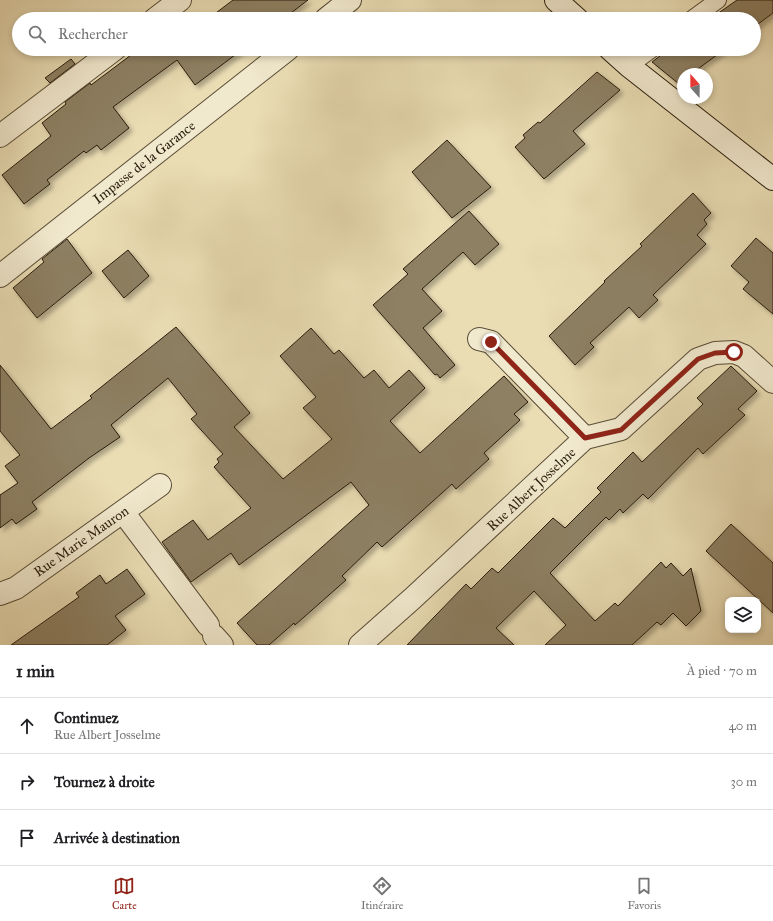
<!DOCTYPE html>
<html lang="fr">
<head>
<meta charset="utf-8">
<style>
	body { margin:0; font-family:"IM FELL Great Primer",serif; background:#f2f2f2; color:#202124 }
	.controls { position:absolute; right:12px; bottom:12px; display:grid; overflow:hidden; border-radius:8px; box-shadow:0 2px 6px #0003 }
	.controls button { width:36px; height:36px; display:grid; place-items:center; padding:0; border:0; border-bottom:1px solid #e0e0e0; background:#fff; color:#202124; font:20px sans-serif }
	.compass { position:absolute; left:677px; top:68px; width:36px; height:36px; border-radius:50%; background:#fff; box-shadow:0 2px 6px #0003; rotate:339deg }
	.stop { position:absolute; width:12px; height:12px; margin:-9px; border:3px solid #8f2418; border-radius:50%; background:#fff }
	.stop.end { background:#8f2418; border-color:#fff; box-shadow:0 1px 4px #0008 }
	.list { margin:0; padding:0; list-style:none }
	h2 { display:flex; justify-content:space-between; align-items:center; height:52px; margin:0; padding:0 16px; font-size:17px }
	h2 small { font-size:13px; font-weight:400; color:#757577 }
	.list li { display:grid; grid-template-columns:26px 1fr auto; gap:12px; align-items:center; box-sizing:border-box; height:56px; padding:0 16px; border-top:1px solid #e0e0e0 }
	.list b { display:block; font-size:15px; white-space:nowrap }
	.list p { margin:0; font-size:13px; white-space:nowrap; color:#757577 }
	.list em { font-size:13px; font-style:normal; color:#757577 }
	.icon { flex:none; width:22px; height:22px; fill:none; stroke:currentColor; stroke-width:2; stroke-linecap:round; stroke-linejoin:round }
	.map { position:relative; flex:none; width:773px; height:645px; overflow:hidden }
	.search { position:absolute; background:#fff; box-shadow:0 2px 6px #0003; left:12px; right:12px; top:12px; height:44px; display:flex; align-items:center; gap:10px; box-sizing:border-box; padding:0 14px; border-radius:22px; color:#757577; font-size:15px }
	.sheet { height:220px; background:#fff }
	nav { display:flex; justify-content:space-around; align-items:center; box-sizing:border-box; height:56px; border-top:1px solid #e0e0e0; background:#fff; font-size:11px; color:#757577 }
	nav a { display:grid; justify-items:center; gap:2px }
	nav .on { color:#8f2418 }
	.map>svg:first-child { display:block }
	.building { fill:#8d8063; stroke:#291c0c; filter:url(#shadow) }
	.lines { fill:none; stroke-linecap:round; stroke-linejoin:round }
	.service-casing { stroke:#594c36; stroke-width:18 }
	.minor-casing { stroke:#594c36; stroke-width:24 }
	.secondary-casing { stroke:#291c0c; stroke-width:24 }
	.service { stroke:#f1e9ce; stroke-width:16 }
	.minor { stroke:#f1e9ce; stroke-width:22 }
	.secondary { stroke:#f1e9ce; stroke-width:22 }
	.route { stroke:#8f2418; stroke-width:5 }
	.labels { text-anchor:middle; stroke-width:3; stroke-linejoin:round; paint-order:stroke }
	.street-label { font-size:14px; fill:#291c0c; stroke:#f1e9ce }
</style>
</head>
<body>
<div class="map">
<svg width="773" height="645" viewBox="0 0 773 645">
	<defs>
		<filter id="shadow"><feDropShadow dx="3.5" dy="3.5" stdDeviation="2" flood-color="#0004"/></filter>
	</defs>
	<rect width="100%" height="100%" fill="#eaddb4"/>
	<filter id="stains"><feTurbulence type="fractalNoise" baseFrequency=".005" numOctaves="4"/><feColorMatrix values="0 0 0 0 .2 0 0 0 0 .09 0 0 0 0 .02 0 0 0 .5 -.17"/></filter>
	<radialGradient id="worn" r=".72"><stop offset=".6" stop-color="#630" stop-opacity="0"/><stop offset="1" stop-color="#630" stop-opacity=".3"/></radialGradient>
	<g class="building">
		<path d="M233 0H308L283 19H208Z"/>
		<path d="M737 0H773V13L754 27V19H710Z"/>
		<path d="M139 49H243L195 85 177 60 113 107 129 128 101 150 97 145 86 153 84 151 47 180 50 184 24 204 2 175 51 136 42 123 66 104 65 102 90 83 91 85Z"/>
		<path d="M669 49H725L691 74H683V80L679 84 652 62Z"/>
		<path d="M71 59 75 64 50 83 45 78Z"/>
		<path d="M597 72 620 90 573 131 585 144 544 179 515 147 525 138 523 135 538 122 540 123Z"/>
		<path d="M447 140 491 187 452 218 412 172Z"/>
		<path d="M693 193 711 213 704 220 707 224 697 235 706 244 653 295 658 300 639 318 629 307 590 343 594 347 575 365 549 336 605 282 604 281 642 246 640 244Z"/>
		<path d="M469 211 499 244 475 265 463 252 422 289 442 311 423 328 455 365 440 378 437 374 435 375 373 305 408 274 403 269Z"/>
		<path d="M756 238 773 253V314L743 289 749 282 731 266Z"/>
		<path d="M67 239 92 273 37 318 13 288 44 262 42 259Z"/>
		<path d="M128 250 149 276 124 298 102 271Z"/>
		<path d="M176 327 250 413 234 427 283 479 332 439 303 408 316 397 280 356 311 328 334 354 339 350 364 378 374 370 389 388 409 370 425 388 390 421 420 453 504 376 528 402 514 414 520 420 484 453 489 459 456 489 452 484 382 547 377 542 342 576 346 580 295 625 294 623 269 645H257L237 623 369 505 351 482 239 565 231 553 191 582 162 542 193 520 208 540 251 508 214 467 219 462 217 459 223 454 191 419 197 414 168 378 111 425 120 437 89 458 32 502 37 509 16 524 12 519 0 528V495L18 483 5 466 20 455 0 431V365L51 429 92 398 90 396Z"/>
		<path d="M731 366 757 391 738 409 745 415 703 454 698 448 648 499 643 494 623 513 620 509 609 520 606 517 550 573 595 621 615 603 618 606 661 562 666 568 671 563 683 576 691 568 701 611 686 626 673 613 661 625 657 622 632 645H545L566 625 534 591 496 628 514 645H407L466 584 471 589 492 568 498 573 553 518 565 528 601 492 597 488 633 452 642 462 703 404 697 398Z"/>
		<path d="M731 524 773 563V613L706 551Z"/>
		<path d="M127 569 145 594 115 616 126 630 107 645H11L79 597 76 593 100 575 106 584Z"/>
	</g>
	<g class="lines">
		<defs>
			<g id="service">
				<path d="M692 19 718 0"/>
				<path d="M629 66 652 49"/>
			</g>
			<g id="minor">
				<path d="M155 19 180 0"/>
				<path d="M326 19 350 0"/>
				<path d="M0 136 115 49"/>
				<path d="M0 276 288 49"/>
				<path d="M479 339 491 342 585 438"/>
				<path d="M123 512 208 625"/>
				<path d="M0 594 16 588 160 485"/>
				<path d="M214 636 222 645"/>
				<path d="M360 645 413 598 585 438 621 429 698 359 715 353 734 352 744 356 773 382"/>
			</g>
			<g id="secondary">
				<path d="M556 0 577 19"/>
				<path d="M610 49 629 66 773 179"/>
			</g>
		</defs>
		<use href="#service" class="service-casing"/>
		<use href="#minor" class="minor-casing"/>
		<use href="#secondary" class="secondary-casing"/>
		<use href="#service" class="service"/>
		<use href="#minor" class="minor"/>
		<use href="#secondary" class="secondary"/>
	</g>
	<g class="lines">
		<path class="route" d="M491 342 585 438 621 430 698 359 715 353 734 352"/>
	</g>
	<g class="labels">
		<g class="street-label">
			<text transform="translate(144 162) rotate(-38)" y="5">Impasse de la Garance</text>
			<text transform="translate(531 489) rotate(-43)" y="5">Rue Albert Josselme</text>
			<text transform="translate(81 541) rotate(-35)" y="5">Rue Marie Mauron</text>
		</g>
	</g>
	<rect width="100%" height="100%" filter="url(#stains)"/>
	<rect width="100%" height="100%" fill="url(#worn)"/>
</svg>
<div class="controls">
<button><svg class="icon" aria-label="layers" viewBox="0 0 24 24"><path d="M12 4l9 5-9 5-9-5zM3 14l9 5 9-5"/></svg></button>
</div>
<svg class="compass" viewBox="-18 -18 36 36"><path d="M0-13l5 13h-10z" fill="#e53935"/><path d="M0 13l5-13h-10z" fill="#757577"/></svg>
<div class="stop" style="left:734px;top:352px"></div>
<div class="stop end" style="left:491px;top:342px"></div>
<div class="search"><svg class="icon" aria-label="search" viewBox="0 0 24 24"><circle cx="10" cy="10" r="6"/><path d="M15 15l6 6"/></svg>Rechercher</div>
</div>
<section class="sheet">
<h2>1 min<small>À pied · 70 m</small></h2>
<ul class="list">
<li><svg class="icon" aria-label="ahead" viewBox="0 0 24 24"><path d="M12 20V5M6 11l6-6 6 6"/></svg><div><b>Continuez</b><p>Rue Albert Josselme</p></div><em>40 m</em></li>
<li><svg class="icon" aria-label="right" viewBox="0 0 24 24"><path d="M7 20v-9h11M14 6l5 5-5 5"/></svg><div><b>Tournez à droite</b></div><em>30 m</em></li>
<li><svg class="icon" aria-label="arrive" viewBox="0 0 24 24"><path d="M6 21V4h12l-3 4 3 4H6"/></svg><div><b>Arrivée à destination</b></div></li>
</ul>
</section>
<nav>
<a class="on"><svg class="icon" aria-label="map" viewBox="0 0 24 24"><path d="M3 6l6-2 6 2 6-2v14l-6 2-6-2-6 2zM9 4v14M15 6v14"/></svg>Carte</a>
<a><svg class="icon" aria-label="directions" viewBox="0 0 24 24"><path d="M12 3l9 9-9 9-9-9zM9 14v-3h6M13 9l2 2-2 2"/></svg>Itinéraire</a>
<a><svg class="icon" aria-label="saved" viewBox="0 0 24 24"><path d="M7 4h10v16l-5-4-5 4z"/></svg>Favoris</a>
</nav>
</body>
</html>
